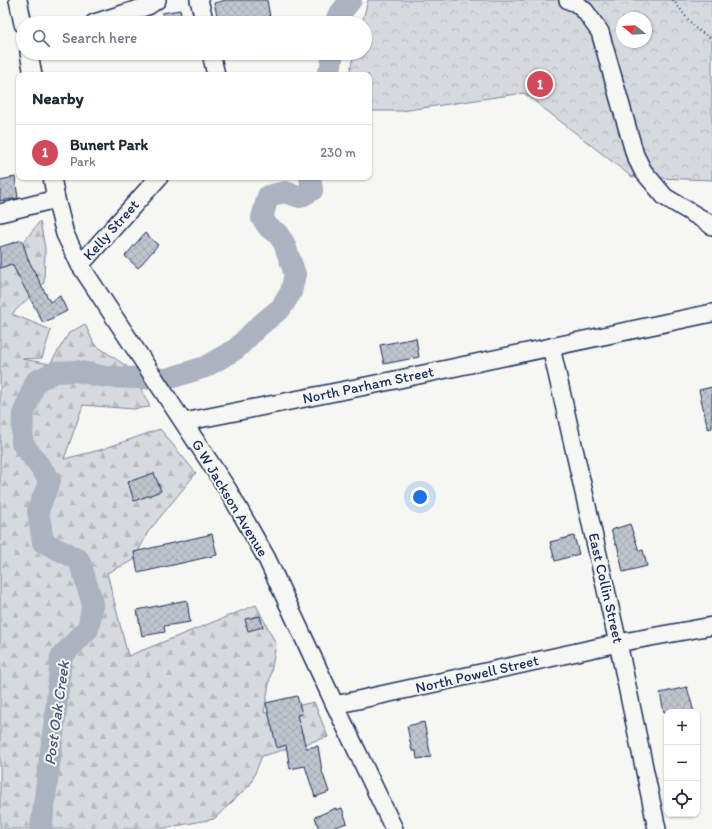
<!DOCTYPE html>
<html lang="en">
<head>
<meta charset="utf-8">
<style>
	body { margin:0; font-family:Itim,sans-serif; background:#f2f2f3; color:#1f2937 }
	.controls { position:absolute; right:12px; bottom:12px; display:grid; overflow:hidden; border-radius:8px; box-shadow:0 1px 3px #0004 }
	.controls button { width:36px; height:36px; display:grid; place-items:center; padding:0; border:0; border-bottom:1px solid #e0e1e3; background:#fff; color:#1f2937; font:20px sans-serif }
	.compass { position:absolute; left:616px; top:12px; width:36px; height:36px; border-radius:50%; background:#fff; box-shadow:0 1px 3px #0004; rotate:288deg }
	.you { position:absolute; left:420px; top:497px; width:14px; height:14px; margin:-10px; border:3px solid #fff; border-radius:50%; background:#1a73e8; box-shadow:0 0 0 6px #1a73e833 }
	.badge { display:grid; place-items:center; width:26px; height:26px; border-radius:50%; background:#d1495b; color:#fff; font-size:13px; font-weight:700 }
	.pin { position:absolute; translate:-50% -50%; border:2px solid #fff; box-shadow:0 1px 4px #0006 }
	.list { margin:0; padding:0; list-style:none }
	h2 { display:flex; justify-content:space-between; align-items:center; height:52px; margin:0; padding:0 16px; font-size:17px }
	h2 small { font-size:13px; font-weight:400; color:#747a83 }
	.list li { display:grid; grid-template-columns:26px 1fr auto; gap:12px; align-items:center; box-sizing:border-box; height:56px; padding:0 16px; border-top:1px solid #e0e1e3 }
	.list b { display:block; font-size:15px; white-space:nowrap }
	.list p { margin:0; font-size:13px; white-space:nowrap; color:#747a83 }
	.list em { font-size:13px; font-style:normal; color:#747a83 }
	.icon { flex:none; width:22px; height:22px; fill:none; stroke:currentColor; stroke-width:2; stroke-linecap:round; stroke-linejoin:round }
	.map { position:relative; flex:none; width:712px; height:829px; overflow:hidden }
	.search { position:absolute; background:#fff; box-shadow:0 1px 3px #0004; left:16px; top:16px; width:356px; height:44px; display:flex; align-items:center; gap:10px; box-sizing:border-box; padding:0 14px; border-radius:22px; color:#747a83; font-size:15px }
	.panel { position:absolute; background:#fff; box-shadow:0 1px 3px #0004; left:16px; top:72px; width:356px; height:108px; border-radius:8px }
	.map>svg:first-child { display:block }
	.forest { fill:url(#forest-firs); stroke:#78849e }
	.park { fill:url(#park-crowns); stroke:#78849e; fill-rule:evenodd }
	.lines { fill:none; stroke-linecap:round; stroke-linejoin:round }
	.river { stroke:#abb2c0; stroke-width:22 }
	.building { fill:url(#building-cross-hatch); stroke:#1b2f5e }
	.minor-casing { stroke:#1b2f5e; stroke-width:20 }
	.path { stroke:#1b2f5e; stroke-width:2; stroke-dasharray:1 3; stroke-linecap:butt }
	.minor { stroke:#f6f6f2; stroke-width:17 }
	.labels { text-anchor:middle; stroke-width:4; stroke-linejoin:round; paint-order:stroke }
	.street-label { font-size:15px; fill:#1b2f5e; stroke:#f6f6f2 }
	.water-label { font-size:16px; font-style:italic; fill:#46567b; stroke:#f6f6f2 }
</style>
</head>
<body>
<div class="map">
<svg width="712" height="829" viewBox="0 0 712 829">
	<defs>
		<pattern id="forest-firs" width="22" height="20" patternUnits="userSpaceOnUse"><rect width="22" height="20" fill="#d6d9dd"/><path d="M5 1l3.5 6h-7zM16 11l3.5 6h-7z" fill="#b7bbc0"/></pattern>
		<pattern id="park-crowns" width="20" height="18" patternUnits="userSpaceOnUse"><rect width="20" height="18" fill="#d6d9dd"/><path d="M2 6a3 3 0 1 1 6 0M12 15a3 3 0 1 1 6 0" fill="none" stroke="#b7bbc0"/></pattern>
		<pattern id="building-cross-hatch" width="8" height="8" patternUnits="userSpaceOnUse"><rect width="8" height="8" fill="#c0c4cd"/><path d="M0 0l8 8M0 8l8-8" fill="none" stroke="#a4a9b2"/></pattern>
	</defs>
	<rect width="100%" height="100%" fill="#f6f6f2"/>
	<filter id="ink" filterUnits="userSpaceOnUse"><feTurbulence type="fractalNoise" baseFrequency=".025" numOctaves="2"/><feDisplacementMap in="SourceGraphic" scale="8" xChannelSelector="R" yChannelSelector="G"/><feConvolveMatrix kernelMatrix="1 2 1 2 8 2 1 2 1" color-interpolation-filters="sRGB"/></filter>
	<g filter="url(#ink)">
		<path class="forest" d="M40 221 45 248 44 283 12 314 51 330 42 358 22 359 50 364 69 333 85 324 94 344 132 370 150 407 133 409 83 405 64 459 100 450 160 429 196 473 148 532 134 560 107 573 128 656 256 605 276 644 264 713 314 702 328 737 262 756 250 785 214 819 159 829H0V263L10 260Z"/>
		<path class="park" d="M368 0H712V180L632 177 524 93 401 111H369V75H349L354 53H365V23H362ZM622 18H646V42H622Z"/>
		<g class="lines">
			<g class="river">
				<path d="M335 23 338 16 351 0"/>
				<path d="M327 75 330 71 333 53"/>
				<path d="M41 829 56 711 61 657 88 629 93 604 79 560 43 542 38 510 50 480 22 443 23 415 36 381 55 372 77 371 106 377 167 379 205 367 236 349 259 326 281 308 291 292 295 274 284 243 277 233 269 228 262 218 268 196 285 192 300 197 312 190 310 177"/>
			</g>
		</g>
		<g class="building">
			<path d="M226 0H267L271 23H219L214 3Z"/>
			<path d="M180 10 183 23H164L162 13Z"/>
			<path d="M15 177 18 198 0 201V180Z"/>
			<path d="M145 233 158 245 138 268 125 256Z"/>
			<path d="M22 240 28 259 50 302 60 296 67 311 43 323 12 264 0 268V247Z"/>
			<path d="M416 338 419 357 384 364 380 345Z"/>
			<path d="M712 387V428L708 429 699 390Z"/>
			<path d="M154 473 161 491 134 501 128 482Z"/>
			<path d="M630 524 639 551 643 550 647 566 623 572 617 544 616 545 611 530Z"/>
			<path d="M212 534 217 555 138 573 134 552Z"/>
			<path d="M574 536 579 554 555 561 550 542Z"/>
			<path d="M187 600 190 622 164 626 165 632 142 636 137 610Z"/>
			<path d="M260 616 263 627 248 631 245 619Z"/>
			<path d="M687 687 694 712H664L660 693Z"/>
			<path d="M297 696 302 714 297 715 306 748 318 746 322 771 329 792 315 797 305 766 290 769 286 745 277 748 266 703Z"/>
			<path d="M424 722 431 757 417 759 416 751H412L407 726Z"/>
			<path d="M336 808V810L342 808 347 823 329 829H319L315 817Z"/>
		</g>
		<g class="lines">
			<defs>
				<g id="minor">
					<path d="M18 0 23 24"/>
					<path d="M199 0 205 23"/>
					<path d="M568 0 576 3 585 11 600 32 635 155 643 171 665 197 707 222 712 226"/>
					<path d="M94 23 148 6 157 0"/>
					<path d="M29 53 33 75"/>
					<path d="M211 53 216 75"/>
					<path d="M52 177 56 199 65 234 80 265 228 490 267 559 335 705 394 829"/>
					<path d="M0 213 56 199"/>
					<path d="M80 265 159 177"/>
					<path d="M551 347 618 643 657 829"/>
					<path d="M184 422 376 384 712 313"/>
					<path d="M335 705 618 643 712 626"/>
				</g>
			</defs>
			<use href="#minor" class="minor-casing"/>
			<path class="path" d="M673 0 695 28 712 39"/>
			<use href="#minor" class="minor"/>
		</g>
	</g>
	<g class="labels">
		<g class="street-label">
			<text transform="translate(111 230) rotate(-48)" y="5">Kelly Street</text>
			<text transform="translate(368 385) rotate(-12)" y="5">North Parham Street</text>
			<text transform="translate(230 498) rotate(59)" y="5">G W Jackson Avenue</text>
			<text transform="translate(606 588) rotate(77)" y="5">East Collin Street</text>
			<text transform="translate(477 674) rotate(-13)" y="5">North Powell Street</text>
		</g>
		<g class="water-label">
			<text transform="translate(56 713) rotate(-82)" y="6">Post Oak Creek</text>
		</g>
	</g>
</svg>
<div class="controls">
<button>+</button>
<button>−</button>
<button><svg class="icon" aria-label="locate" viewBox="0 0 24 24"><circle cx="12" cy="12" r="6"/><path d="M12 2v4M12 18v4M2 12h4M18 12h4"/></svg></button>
</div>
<svg class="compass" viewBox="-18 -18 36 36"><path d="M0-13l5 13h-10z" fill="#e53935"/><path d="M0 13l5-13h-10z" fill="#747a83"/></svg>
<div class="you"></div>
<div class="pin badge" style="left:540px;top:84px">1</div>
<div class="search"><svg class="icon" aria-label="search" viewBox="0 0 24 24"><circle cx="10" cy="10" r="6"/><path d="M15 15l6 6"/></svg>Search here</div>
<section class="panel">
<h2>Nearby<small></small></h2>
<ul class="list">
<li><span class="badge">1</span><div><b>Bunert Park</b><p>Park</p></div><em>230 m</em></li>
</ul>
</section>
</div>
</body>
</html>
